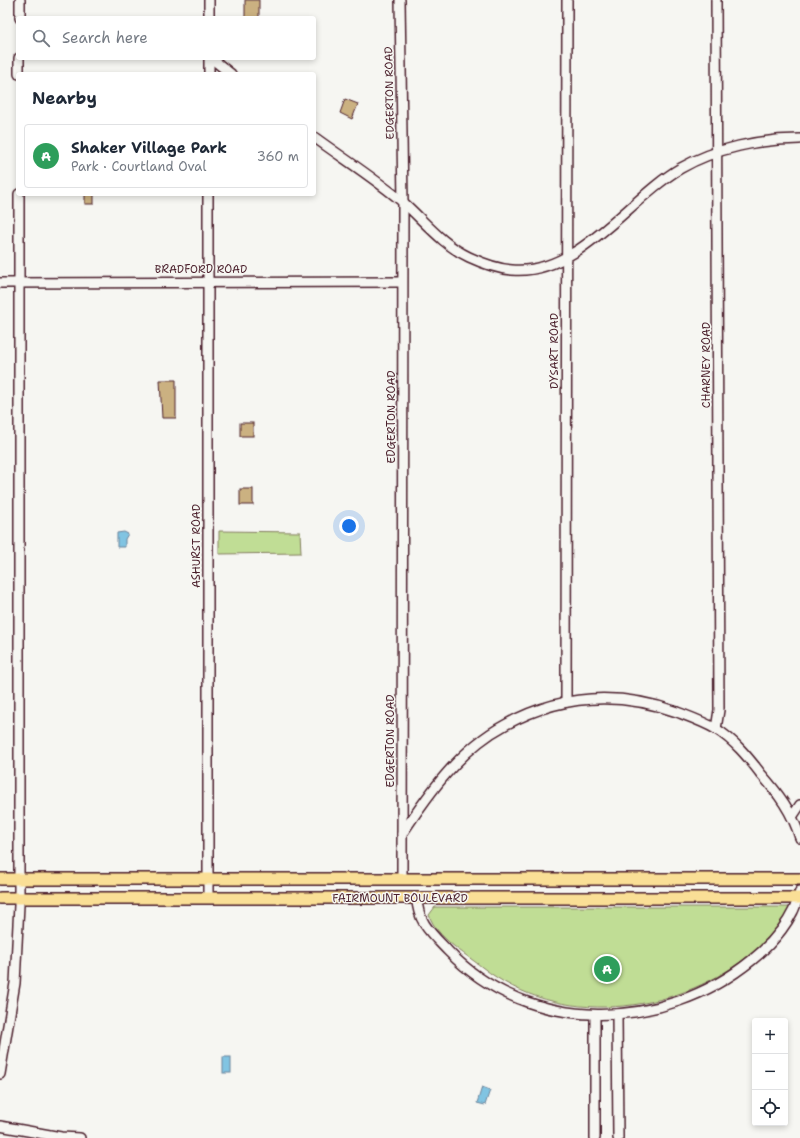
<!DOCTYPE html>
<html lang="en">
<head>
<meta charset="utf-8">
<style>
	body { margin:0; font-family:"Shantell Sans",sans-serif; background:#f2f2f3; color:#1f2937 }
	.controls { position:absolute; right:12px; bottom:12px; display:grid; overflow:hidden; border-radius:4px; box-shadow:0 2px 6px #0003 }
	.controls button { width:36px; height:36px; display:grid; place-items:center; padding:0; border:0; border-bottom:1px solid #e0e1e3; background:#fff; color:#1f2937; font:20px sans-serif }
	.you { position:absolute; left:349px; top:526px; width:14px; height:14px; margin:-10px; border:3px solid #fff; border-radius:50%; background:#1a73e8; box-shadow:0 0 0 6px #1a73e833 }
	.badge { display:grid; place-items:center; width:26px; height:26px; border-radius:50%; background:#0b8043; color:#fff; font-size:13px; font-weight:700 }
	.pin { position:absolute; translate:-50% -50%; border:2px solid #fff; box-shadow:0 1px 4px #0006 }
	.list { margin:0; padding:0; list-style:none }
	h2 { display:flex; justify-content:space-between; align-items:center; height:52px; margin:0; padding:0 16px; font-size:17px }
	h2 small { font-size:13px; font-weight:400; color:#747a83 }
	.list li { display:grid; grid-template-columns:26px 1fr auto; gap:12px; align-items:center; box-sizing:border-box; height:64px; margin:0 8px 8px; padding:0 8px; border:1px solid #e0e1e3; border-radius:4px }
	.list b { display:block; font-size:15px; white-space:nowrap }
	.list p { margin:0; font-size:13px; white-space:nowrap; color:#747a83 }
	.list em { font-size:13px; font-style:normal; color:#747a83 }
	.icon { flex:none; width:22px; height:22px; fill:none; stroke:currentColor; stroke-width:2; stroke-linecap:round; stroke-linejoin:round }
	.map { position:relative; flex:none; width:800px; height:1138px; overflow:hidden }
	.search { position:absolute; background:#fff; box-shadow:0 2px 6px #0003; left:16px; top:16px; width:300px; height:44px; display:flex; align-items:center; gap:10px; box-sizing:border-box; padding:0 14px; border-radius:4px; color:#747a83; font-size:15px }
	.panel { position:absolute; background:#fff; box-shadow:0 2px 6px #0003; left:16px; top:72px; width:300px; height:124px; border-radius:4px }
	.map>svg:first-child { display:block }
	.green { fill:#c0dd95; stroke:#857e60 }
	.water { fill:#81c4e2; stroke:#6b8299 }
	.building { fill:#cbb181; stroke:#4a1f2b }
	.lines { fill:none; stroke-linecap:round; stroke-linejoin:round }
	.minor-casing { stroke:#4a1f2b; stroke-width:12 }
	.major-casing { stroke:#4a1f2b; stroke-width:14 }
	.minor { stroke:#f6f6f2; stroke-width:9 }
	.major { stroke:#fadf96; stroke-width:11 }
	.labels { text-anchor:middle; stroke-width:3; stroke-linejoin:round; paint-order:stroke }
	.street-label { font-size:11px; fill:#4a1f2b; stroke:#f6f6f2 }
</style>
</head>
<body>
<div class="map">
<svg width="800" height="1138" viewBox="0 0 800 1138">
	<rect width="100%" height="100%" fill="#f6f6f2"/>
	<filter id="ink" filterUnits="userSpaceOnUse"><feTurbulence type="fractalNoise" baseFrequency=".025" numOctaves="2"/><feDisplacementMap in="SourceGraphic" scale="8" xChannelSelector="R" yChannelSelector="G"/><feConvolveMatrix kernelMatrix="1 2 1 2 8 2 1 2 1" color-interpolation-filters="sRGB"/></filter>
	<g filter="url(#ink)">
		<g class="green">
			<path d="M219 531 300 532 301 553 219 554Z"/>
			<path d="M435 907H795C781 922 764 945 747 957 672 1015 559 1028 482 967 464 953 437 938 429 915Z"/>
		</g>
		<g class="water">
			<path d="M124 532 128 534 125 539V547H117V533Z"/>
			<rect x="223" y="1057" width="8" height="16"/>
			<path d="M482 1087 490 1090 485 1105 477 1103Z"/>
		</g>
		<g class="building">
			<rect x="245" y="0" width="14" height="18"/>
			<path d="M345 99 358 104 352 119 340 113Z"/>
			<rect x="85" y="194" width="9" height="10"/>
			<path d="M160 380H176V418H162Z"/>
			<rect x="240" y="423" width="13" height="13"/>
			<rect x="240" y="489" width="13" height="16"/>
		</g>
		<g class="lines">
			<defs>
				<g id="minor">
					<path d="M209 0V18"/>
					<path d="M400 0 403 203 402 879"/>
					<path d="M20 18V0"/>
					<path d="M211 58 231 74"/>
					<path d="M19 74V58"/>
					<path d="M209 74V58"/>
					<path d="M314 137C344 159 376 179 404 203 425 222 443 245 469 257 482 263 497 269 512 270 578 276 629 198 681 168 716 148 761 139 800 139"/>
					<path d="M208 194V898"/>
					<path d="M0 283 402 282"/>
					<path d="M566 702 567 0"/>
					<path d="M716 729 719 710 716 0"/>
					<path d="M792 817 800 805"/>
					<path d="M402 834C429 793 460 749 505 725 561 694 618 691 677 712 690 717 704 722 716 729 734 740 748 757 761 774 778 793 793 813 800 838"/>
					<path d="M417 898C417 922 433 935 448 951 530 1036 664 1032 752 960 772 944 795 918 800 891"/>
					<path d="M595 1015V1138"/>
					<path d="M617 1015 618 1138"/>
					<path d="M0 1074 15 983 19 905V194"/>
					<path d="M0 1126 61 1137 80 1138"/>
				</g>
				<g id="major">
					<path d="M0 879H800"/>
					<path d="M0 898H800"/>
				</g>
			</defs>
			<use href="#minor" class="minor-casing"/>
			<use href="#major" class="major-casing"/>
			<use href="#minor" class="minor"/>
			<use href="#major" class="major"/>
		</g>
	</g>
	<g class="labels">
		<g class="street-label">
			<text transform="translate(389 93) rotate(-91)" y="4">EDGERTON ROAD</text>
			<text x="201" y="273">BRADFORD ROAD</text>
			<text transform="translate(554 351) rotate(-90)" y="4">DYSART ROAD</text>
			<text transform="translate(706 365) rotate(-90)" y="4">CHARNEY ROAD</text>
			<text transform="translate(391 417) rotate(-90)" y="4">EDGERTON ROAD</text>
			<text transform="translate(196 546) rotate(-90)" y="4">ASHURST ROAD</text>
			<text transform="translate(390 741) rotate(-90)" y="4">EDGERTON ROAD</text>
			<text x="400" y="902">FAIRMOUNT BOULEVARD</text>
		</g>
	</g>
</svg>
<div class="controls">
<button>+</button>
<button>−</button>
<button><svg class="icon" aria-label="locate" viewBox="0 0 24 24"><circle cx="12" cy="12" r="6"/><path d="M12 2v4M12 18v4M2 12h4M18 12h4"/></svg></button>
</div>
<div class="you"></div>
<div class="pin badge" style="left:607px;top:969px;background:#2e9e5b">A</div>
<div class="search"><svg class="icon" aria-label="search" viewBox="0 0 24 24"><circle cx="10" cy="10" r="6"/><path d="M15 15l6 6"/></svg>Search here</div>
<section class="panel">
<h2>Nearby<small></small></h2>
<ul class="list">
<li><span class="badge" style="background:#2e9e5b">A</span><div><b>Shaker Village Park</b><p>Park · Courtland Oval</p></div><em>360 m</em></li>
</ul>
</section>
</div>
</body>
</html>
